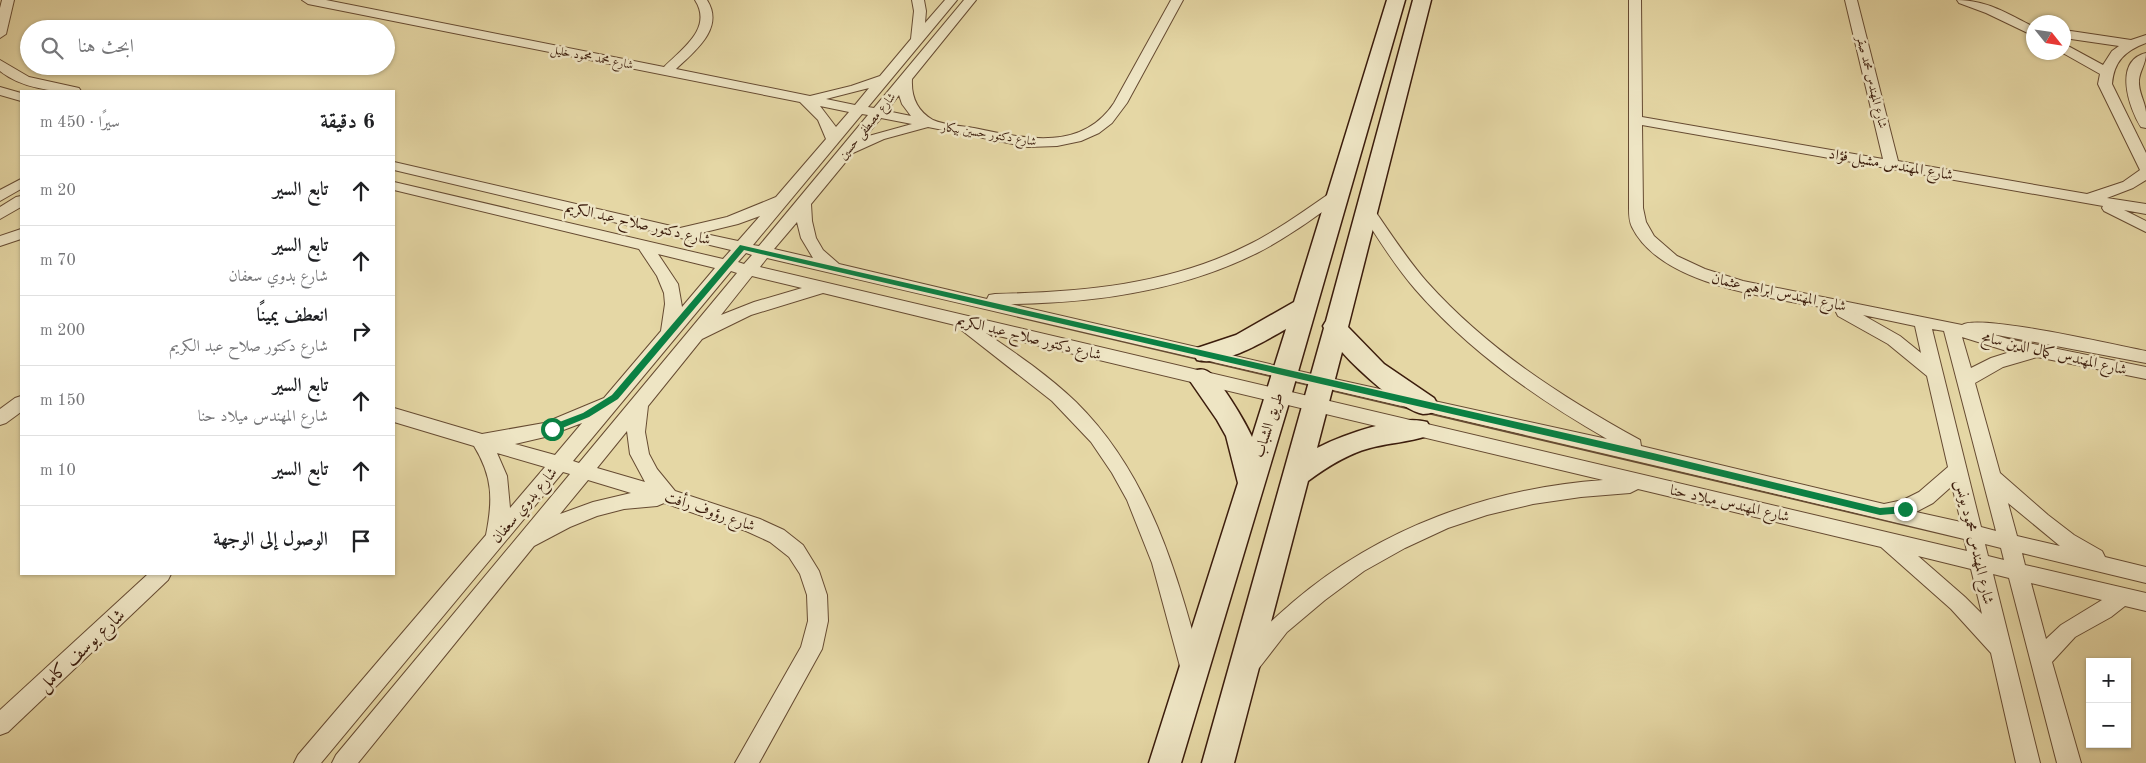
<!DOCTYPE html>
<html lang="ar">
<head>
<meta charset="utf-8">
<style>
	body { margin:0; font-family:"Old Standard TT",Amiri,serif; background:#f2f2f2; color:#202124; direction:rtl }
	.controls { position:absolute; right:15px; bottom:15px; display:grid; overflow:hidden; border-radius:0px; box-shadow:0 1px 4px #0004 }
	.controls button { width:45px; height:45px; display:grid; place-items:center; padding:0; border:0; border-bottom:1px solid #e0e0e0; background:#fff; color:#202124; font:25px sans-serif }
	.compass { position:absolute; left:2026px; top:15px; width:45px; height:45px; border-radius:50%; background:#fff; box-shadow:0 1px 4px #0004; rotate:120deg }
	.stop { position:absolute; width:15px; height:15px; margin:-11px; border:4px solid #0b8043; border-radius:50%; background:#fff }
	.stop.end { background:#0b8043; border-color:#fff; box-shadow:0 1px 5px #0008 }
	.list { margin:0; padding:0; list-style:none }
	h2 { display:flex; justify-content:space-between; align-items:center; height:65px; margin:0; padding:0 20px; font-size:21px }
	h2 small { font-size:16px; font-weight:400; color:#757577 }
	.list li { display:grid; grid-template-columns:32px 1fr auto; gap:15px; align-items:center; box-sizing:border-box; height:70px; padding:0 20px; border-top:1px solid #e0e0e0 }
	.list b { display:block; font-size:19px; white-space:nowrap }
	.list p { margin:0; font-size:16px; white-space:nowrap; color:#757577 }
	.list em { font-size:16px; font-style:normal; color:#757577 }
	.icon { flex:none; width:28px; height:28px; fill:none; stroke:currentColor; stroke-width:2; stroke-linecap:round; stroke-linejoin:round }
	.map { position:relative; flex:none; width:2146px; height:763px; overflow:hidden; direction:ltr }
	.search { position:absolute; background:#fff; box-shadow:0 1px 4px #0004; left:20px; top:20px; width:375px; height:55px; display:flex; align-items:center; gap:12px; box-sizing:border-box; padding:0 18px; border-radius:28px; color:#757577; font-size:19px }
	.panel { position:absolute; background:#fff; box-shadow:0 1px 4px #0004; left:20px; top:90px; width:375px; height:485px; border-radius:0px; direction:rtl }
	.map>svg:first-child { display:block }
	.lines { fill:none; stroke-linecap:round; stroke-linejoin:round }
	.street-casing { stroke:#664b32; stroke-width:2 }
	.secondary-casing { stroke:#3b1c0c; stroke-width:3 }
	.street { fill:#eee5c4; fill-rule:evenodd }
	.secondary { fill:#eee5c4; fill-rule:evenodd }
	.route { fill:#0b8043 }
	.labels { text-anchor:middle; stroke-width:5; stroke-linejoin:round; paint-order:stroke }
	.far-street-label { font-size:12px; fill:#3b1c0c; stroke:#eee5c4 }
	.street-label { font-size:15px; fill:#3b1c0c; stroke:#eee5c4 }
	.near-street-label { font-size:18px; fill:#3b1c0c; stroke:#eee5c4 }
</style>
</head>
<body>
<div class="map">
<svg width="2146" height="763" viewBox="0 0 2146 763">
	<rect width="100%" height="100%" fill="#e5d7a5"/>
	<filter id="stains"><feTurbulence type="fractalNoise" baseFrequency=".004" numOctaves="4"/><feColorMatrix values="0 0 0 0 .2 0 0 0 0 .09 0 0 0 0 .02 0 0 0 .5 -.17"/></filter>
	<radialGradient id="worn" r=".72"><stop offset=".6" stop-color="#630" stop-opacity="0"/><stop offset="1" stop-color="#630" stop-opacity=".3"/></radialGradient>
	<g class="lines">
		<defs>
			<g id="street">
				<path d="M2 0H14L6 34 0 38V8Z"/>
				<path d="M302 0H326L664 67C683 48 713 28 695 0H707C725 28 695 51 676 69L810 96 851 86 880 76 911 39 914 11 912 0H924L926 11 925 23 945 0H957L868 107 874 108 964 0H976L912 79C911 97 917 111 933 120 944 125 962 126 974 128 1022 138 1081 153 1114 103L1171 0H1183L1127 103 1112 123 1099 133 1081 141 1057 146 1028 147 928 127 884 139 853 153 811 204 812 221 816 238 823 250 839 264 987 299 989 295 995 294C1081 292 1168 285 1246 246 1277 231 1305 210 1333 191H1343L1345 194 1343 197C1315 217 1287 238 1257 253 1181 291 1095 303 1011 304L1321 376 1607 439C1536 398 1469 351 1415 289 1394 265 1378 238 1360 211L1363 208H1373C1390 233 1407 259 1427 282 1487 349 1562 397 1640 440L1641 446 1884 504 1903 500 1919 492 1948 467 1927 376 1888 344 1838 316 1836 312 1837 310C1777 298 1662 288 1632 227 1629 221 1629 214 1629 208V0H1641L1642 117 1883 159 1845 0H1857L1898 161 2087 194 2123 182 2140 170 2098 84 2100 74 2061 52H2064V45L2068 46 2103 65 2112 51 2119 46 2064 38V30L2131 40 2146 35V43C2125 51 2114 61 2112 84L2146 153V180L2133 188 2107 198 2146 204V214L2124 210 2146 221V232L2104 211 2102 208 2103 206 1642 125 1643 208 1646 222 1654 236 1677 256 1705 269 1743 281 1962 325C1978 313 2119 346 2146 351V363L1992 334 2008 339 2146 367V379L2037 357 2003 367 1975 383 2000 473 2048 515 2074 535 2102 551 2105 557 2146 567V583L2022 553 2025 565 2146 593V611L2125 606 2111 617 2075 637 2052 662 2081 763H2057L2009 578 1993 574 2040 763H2016L1991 653 1951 609 1881 547 1638 489 1630 493 1581 497 1533 504 1487 515 1448 528 1405 548 1364 571 1325 600 1287 632 1259 668 1251 671 1243 668 1240 661C1251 637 1274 619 1293 602 1380 528 1490 488 1603 480L986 333C1017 354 1049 376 1076 402 1150 475 1177 573 1203 670L1200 677 1192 680 1184 677 1181 670 1152 563 1127 500 1112 473 1091 442 1052 401 955 325 823 293 751 315 702 339 648 406 645 432 649 454 657 469 675 491 760 519 784 530 803 545 819 571 827 595 828 621 822 649 759 763H735L801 647 808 621 807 595 800 574 789 557 770 542 746 531 664 503 657 506 624 509 597 516 570 527 534 546 358 763H332L336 755 570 474 563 472 321 763H294L298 755 486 535C493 500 493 477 474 446L394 422V408L482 434 544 423 604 398 661 331 665 304 664 293 657 276 639 249 394 190V182L723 259 731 250 394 170V162L680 228 727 217 776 197 826 139 818 120 800 102 308 4ZM869 88 855 105 826 99ZM899 95 902 104 911 116 887 111ZM820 106 849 112 836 127ZM862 114 868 115 759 246 753 245ZM881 118 912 124 865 137ZM760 216 738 241 701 233 738 224ZM797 222 801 238 813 258 774 249ZM746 253 752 255 744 264 738 262ZM658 254 715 268 682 307 678 284ZM767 258C1166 352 1566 442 1964 539L1967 551 760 267ZM731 271 737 273 579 463 573 461ZM752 276 802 288 754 302 721 315ZM1863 315 1915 326 1921 353 1900 336ZM1932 329 1944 331 1996 531 1981 527ZM1962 337 2010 352 1991 358 1971 368ZM582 423 555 455 515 444 545 437ZM627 431 630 454 645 482 597 468ZM497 453 545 467 510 508 507 476ZM588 480 631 493 593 502 560 514ZM1952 486 1961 522 1916 512 1933 503ZM2008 503 2060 546 2017 536ZM1985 544 2001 548 2004 560 1988 556ZM1918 556 1971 569 1982 614 1965 597ZM2031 583 2102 600 2061 625 2046 639Z"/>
				<path d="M1957 0C1987 0 2008 14 2034 27V36L1986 13 1959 3Z"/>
				<path d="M2146 53C2146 64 2140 70 2139 80 2138 92 2145 101 2146 112 2146 117 2146 123 2146 128L2141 127C2129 108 2113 61 2146 53Z"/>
				<path d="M0 60 29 77 79 88 81 91C55 93 21 88 0 71Z"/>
				<path d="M0 87 21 93V101L0 95Z"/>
				<path d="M21 179V189L0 201V190Z"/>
				<path d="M21 196V207L0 219V207L16 197Z"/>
				<path d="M21 229V239L0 246V236Z"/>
				<path d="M21 396V412L6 423 0 425V409L15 398Z"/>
				<path d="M148 574H171L168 580 8 732 0 735V710Z"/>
			</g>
			<g id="secondary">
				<path d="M1387 0H1405L1291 396 1181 763H1149L1238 483 1226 436 1217 420 1188 378 1191 372C1197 370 1201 368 1207 371 1219 377 1246 423 1252 437L1286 329C1265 341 1222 367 1197 360L1194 354 1197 348 1236 335 1294 302Z"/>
				<path d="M1413 0H1431L1348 327 1384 364 1434 398 1438 405 1434 412C1430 413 1427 414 1423 414 1401 410 1357 369 1342 352L1317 448C1342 435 1400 414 1427 422L1431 429 1427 436C1409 442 1389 443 1370 448 1347 454 1327 467 1308 481L1234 763H1202L1324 328 1323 326 1326 321Z"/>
			</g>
		</defs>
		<use href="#street" class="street-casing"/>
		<use href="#secondary" class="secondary-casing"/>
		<use href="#street" class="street"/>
		<use href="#secondary" class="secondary"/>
	</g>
	<path class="route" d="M740 245 1653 453 1880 508 1905 506 1910 509 1905 513 1880 515 1653 460 1321 384 744 250 618 399 589 417 555 431H549V426L583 413 612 395Z"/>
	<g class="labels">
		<g class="far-street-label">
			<text transform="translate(592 57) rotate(11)" y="4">شارع محمد محمود خليل</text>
			<text transform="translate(1872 82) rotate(76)" y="4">شارع المهندس محمد صقر</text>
			<text transform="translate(867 126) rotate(-51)" y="4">شارع مصطفى حسين</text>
			<text transform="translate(989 134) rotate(9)" y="4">شارع دكتور حسين بيكار</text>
		</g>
		<g class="street-label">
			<text transform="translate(1891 164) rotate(10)" y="5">شارع المهندس مشيل فؤاد</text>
			<text transform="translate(638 223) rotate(13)" y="5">شارع دكتور صلاح عبد الكريم</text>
			<text transform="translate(1779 292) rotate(12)" y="5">شارع المهندس ابراهيم عثمان</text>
			<text transform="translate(1029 337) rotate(14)" y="5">شارع دكتور صلاح عبد الكريم</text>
			<text transform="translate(2054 353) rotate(13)" y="5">شارع المهندس كمال الدين سامح</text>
			<text transform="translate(1268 425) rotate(-72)" y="5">طريق الشباب</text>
			<text transform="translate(1730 503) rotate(13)" y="5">شارع المهندس ميلاد حنا</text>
			<text transform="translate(524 505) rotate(-50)" y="5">شارع بدوي سعفان</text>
			<text transform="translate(710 511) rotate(19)" y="5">شارع رؤوف رأفت</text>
			<text transform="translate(1975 542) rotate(77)" y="5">شارع المهندس محمود يونس</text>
		</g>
		<g class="near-street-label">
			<text transform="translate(81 650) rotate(-43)" y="6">شارع يوسف كامل</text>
		</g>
	</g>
	<rect width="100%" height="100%" filter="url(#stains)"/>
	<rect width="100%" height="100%" fill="url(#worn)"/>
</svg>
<div class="controls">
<button>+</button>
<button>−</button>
</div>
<svg class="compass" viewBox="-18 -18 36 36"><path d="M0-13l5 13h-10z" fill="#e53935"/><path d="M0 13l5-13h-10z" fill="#757577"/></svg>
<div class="stop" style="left:552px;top:429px"></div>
<div class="stop end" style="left:1905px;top:509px"></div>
<div class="search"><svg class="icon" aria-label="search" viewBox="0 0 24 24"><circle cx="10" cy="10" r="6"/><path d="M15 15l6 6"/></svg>ابحث هنا</div>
<section class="panel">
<h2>6 دقيقة<small>سيرًا · 450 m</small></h2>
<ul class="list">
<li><svg class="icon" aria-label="ahead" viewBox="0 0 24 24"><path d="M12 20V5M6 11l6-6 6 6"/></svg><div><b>تابع السير</b></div><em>20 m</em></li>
<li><svg class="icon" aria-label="ahead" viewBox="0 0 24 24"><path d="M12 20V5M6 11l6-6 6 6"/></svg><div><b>تابع السير</b><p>شارع بدوي سعفان</p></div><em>70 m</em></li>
<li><svg class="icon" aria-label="right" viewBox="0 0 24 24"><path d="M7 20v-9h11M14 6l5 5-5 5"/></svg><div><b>انعطف يمينًا</b><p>شارع دكتور صلاح عبد الكريم</p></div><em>200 m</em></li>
<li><svg class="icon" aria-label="ahead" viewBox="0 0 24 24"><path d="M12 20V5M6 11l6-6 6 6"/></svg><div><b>تابع السير</b><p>شارع المهندس ميلاد حنا</p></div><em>150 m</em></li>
<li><svg class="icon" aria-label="ahead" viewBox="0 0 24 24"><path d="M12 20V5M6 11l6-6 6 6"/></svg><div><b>تابع السير</b></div><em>10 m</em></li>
<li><svg class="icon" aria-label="arrive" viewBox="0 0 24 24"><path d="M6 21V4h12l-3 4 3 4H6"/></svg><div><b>الوصول إلى الوجهة</b></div></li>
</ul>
</section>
</div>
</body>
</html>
